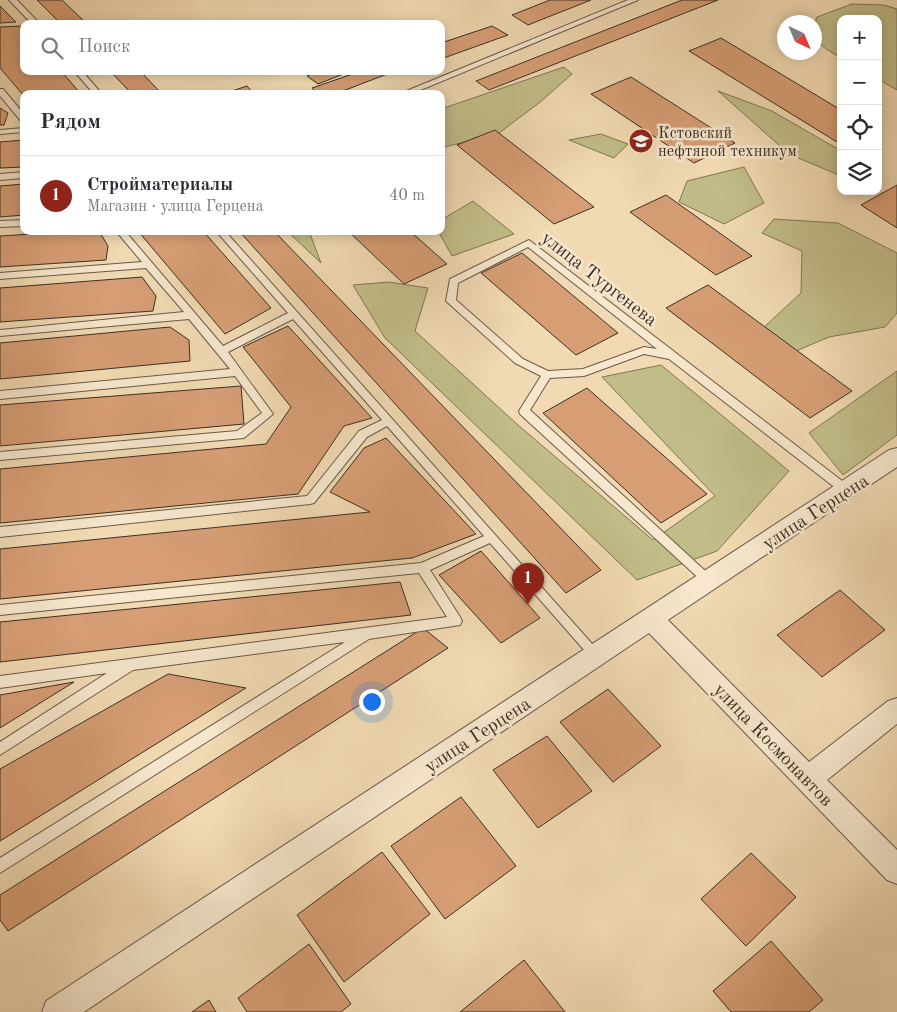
<!DOCTYPE html>
<html lang="ru">
<head>
<meta charset="utf-8">
<style>
	body { margin:0; font-family:"Old Standard TT",serif; background:#f2f2f3; color:#2b2b33 }
	.controls { position:absolute; right:15px; top:15px; display:grid; overflow:hidden; border-radius:10px; box-shadow:0 2px 12px #0003 }
	.controls button { width:45px; height:45px; display:grid; place-items:center; padding:0; border:0; border-bottom:1px solid #e1e1e2; background:#fff; color:#2b2b33; font:25px sans-serif }
	.compass { position:absolute; left:777px; top:15px; width:45px; height:45px; border-radius:50%; background:#fff; box-shadow:0 2px 12px #0003; rotate:136deg }
	.you { position:absolute; left:371px; top:701px; width:18px; height:18px; margin:-12px; border:4px solid #fff; border-radius:50%; background:#1a73e8; box-shadow:0 0 0 8px #1a73e833 }
	.badge { display:grid; place-items:center; width:32px; height:32px; border-radius:50%; background:#8f2418; color:#fff; font-size:16px; font-weight:700 }
	.pin { position:absolute; translate:-50% -41px; filter:drop-shadow(0 1px 2px #0008) }
	.pin::after { content:''; position:absolute; top:26px; width:18px; height:15px; background:inherit; clip-path:polygon(0 0,100% 0,50% 100%) }
	.list { margin:0; padding:0; list-style:none }
	h2 { display:flex; justify-content:space-between; align-items:center; height:65px; margin:0; padding:0 20px; font-size:21px }
	h2 small { font-size:16px; font-weight:400; color:#7c7c81 }
	.list li { display:grid; grid-template-columns:32px 1fr auto; gap:15px; align-items:center; box-sizing:border-box; height:80px; padding:0 20px; border-top:1px solid #e1e1e2 }
	.list b { display:block; font-size:19px; white-space:nowrap }
	.list p { margin:0; font-size:16px; white-space:nowrap; color:#7c7c81 }
	.list em { font-size:16px; font-style:normal; color:#7c7c81 }
	.icon { flex:none; width:28px; height:28px; fill:none; stroke:currentColor; stroke-width:2; stroke-linecap:round; stroke-linejoin:round }
	.map { position:relative; flex:none; width:897px; height:1012px; overflow:hidden }
	.search { position:absolute; background:#fff; box-shadow:0 2px 12px #0003; left:20px; top:20px; width:425px; height:55px; display:flex; align-items:center; gap:12px; box-sizing:border-box; padding:0 18px; border-radius:10px; color:#7c7c81; font-size:19px }
	.panel { position:absolute; background:#fff; box-shadow:0 2px 12px #0003; left:20px; top:90px; width:425px; height:145px; border-radius:10px }
	.map>svg:first-child { display:block }
	.green { fill:#c1bd88; stroke:#7e7656 }
	.building { fill:#d79e75; stroke:#3c2f24 }
	.lines { fill:none; stroke-linecap:round; stroke-linejoin:round }
	.service-casing { stroke:#695a48; stroke-width:2 }
	.minor-casing { stroke:#695a48; stroke-width:2 }
	.service { fill:#f6e7ce; fill-rule:evenodd }
	.minor { fill:#f6e7ce; fill-rule:evenodd }
	.labels { text-anchor:middle; stroke-width:5; stroke-linejoin:round; paint-order:stroke }
	.far-poi-label { font-size:16px; fill:#3c2f24; stroke:#f6e7ce; text-anchor:start }
	.street-label { font-size:19px; fill:#3c2f24; stroke:#f6e7ce }
</style>
</head>
<body>
<div class="map">
<svg width="897" height="1012" viewBox="0 0 897 1012">
	<rect width="100%" height="100%" fill="#f1dab3"/>
	<filter id="stains"><feTurbulence type="fractalNoise" baseFrequency=".004" numOctaves="4"/><feColorMatrix values="0 0 0 0 .2 0 0 0 0 .09 0 0 0 0 .02 0 0 0 .5 -.17"/></filter>
	<radialGradient id="worn" r=".72"><stop offset=".6" stop-color="#630" stop-opacity="0"/><stop offset="1" stop-color="#630" stop-opacity=".3"/></radialGradient>
	<g class="green">
		<path d="M852 4 884 5 897 9V90L878 79V19H841V58C823 47 807 41 817 17Z"/>
		<path d="M564 67 572 74 539 103 499 133 441 148V109Z"/>
		<path d="M718 91 772 111 836 148 841 146V176L789 154Z"/>
		<path d="M601 134 628 144 614 158 569 140Z"/>
		<path d="M744 167 764 203 724 224 679 202 687 181Z"/>
		<path d="M473 201 514 234 452 256 438 231H441V220Z"/>
		<path d="M774 219 838 223 897 253V313L885 327 829 337 758 367 736 353 801 293 802 251 762 233Z"/>
		<path d="M287 231H309L321 263Z"/>
		<path d="M389 282 428 288 415 331 518 425 653 540 715 496 602 377 661 365 789 471 717 551 637 580 385 338 353 285Z"/>
		<path d="M897 371V435L843 475 809 433Z"/>
	</g>
	<g class="building">
		<path d="M37 0H62L87 24H61Z"/>
		<path d="M550 0H591L528 25 512 15Z"/>
		<path d="M682 0H718L489 90 476 81Z"/>
		<path d="M0 6 16 22 0 23Z"/>
		<path d="M20 26 24 29V71H61L81 94H24V96L0 68V27Z"/>
		<path d="M492 26 508 35 441 59V43Z"/>
		<path d="M721 38 841 110V140L837 142 689 51Z"/>
		<path d="M110 71H140L162 94H132Z"/>
		<path d="M319 71H351L318 84 307 76Z"/>
		<path d="M361 71H395L335 94H318L312 88Z"/>
		<path d="M631 77 735 143 694 163 591 94Z"/>
		<path d="M247 86 254 94H223Z"/>
		<path d="M0 108 8 113 4 125H0Z"/>
		<path d="M495 130 594 207 554 224 457 145Z"/>
		<path d="M24 140V167L0 168V142Z"/>
		<path d="M24 184V215L0 217V186Z"/>
		<path d="M897 185V228L861 205Z"/>
		<path d="M666 195 752 256 716 275 630 212Z"/>
		<path d="M79 231H99L108 246 106 260 0 267V236Z"/>
		<path d="M138 231H203L271 308 225 334Z"/>
		<path d="M239 231H274L601 570 566 593Z"/>
		<path d="M348 231H410L447 264 404 284Z"/>
		<path d="M522 253 618 333 576 355 481 273Z"/>
		<path d="M142 277 156 296 153 311 0 322V288Z"/>
		<path d="M708 285 852 391 810 418 666 308Z"/>
		<path d="M288 326 372 418 344 426 298 494 0 523V469L266 444 291 407 243 347Z"/>
		<path d="M170 327 189 340 190 361 0 379V343Z"/>
		<path d="M241 386 244 424 0 446V405Z"/>
		<path d="M587 388 707 494 661 523 543 413Z"/>
		<path d="M386 438 476 534 412 558 0 599V549L370 512 330 492 364 448Z"/>
		<path d="M481 551 540 618 501 643 439 575Z"/>
		<path d="M400 582 411 615 0 662V622Z"/>
		<path d="M840 590 885 630 822 677 777 635Z"/>
		<path d="M423 628 448 648 8 931 0 920V895Z"/>
		<path d="M168 674 246 688 0 841V769Z"/>
		<path d="M74 682 0 728V695Z"/>
		<path d="M608 689 661 746 613 782 560 722Z"/>
		<path d="M547 736 592 791 538 828 493 770Z"/>
		<path d="M461 797 516 866 445 919 391 846Z"/>
		<path d="M382 852 430 914 344 982 297 915Z"/>
		<path d="M751 853 796 897 746 946 701 899Z"/>
		<path d="M771 941 823 1000 809 1012H731L713 991Z"/>
		<path d="M309 944 351 1004 341 1012H247L238 998Z"/>
		<path d="M524 960 565 1012H460Z"/>
		<path d="M209 1000 216 1012H192Z"/>
	</g>
	<g class="lines">
		<defs>
			<g id="service">
				<path d="M9 0H17L40 24H32Z"/>
				<path d="M628 0H638L411 94H399Z"/>
				<path d="M74 71H82L102 94H94Z"/>
				<path d="M0 89H3L24 114V121H21L0 96Z"/>
				<path d="M24 128V132L0 134V130Z"/>
				<path d="M24 172V178L0 180V174Z"/>
				<path d="M24 220V226L0 227V221Z"/>
				<path d="M116 231H125L223 346 288 313 216 231H225L602 655 600 659 596 660 592 659 490 543 430 570 460 617 462 621 460 625 369 639 0 873V858L345 642 133 670 0 755V742L107 673 0 688V676L447 617 419 573 0 615V605L421 563 484 536 387 426 367 437 314 503 310 504 0 537V527L307 496 359 431 382 420 293 319 228 352 273 414 244 438 0 460V452L237 431 262 413 235 376 0 399V391L230 369 189 319 0 336V330L184 312 146 268 0 279V273L142 262Z"/>
				<path d="M529 240 850 487 852 490 850 493H842L669 359 644 354 584 376 550 378 530 410 713 578 715 581 713 584 709 586 705 584 520 414 519 411 541 376 515 363 446 301 450 279ZM528 247 657 349 644 347 583 369 548 371 523 359 456 300 458 283Z"/>
			</g>
			<path id="minor" d="M897 448V467L668 620 809 762 888 701 897 698V724L827 780 897 850V884L887 880 649 633 84 1012H42L46 1001 889 450Z"/>
		</defs>
		<use href="#service" class="service-casing"/>
		<use href="#minor" class="minor-casing"/>
		<use href="#service" class="service"/>
		<use href="#minor" class="minor"/>
	</g>
	<defs>
		<symbol id="university-disc" viewBox="-11 -11 22 22"><circle r="9.5" fill="#8f2418" stroke="#f6e7ce"/><path d="M0-5L7-2L0 1L-7-2ZM-4 1L0 2.5L4 1V4Q0 6-4 4Z" fill="#fff"/></symbol>
	</defs>
	<g fill-rule="evenodd">
		<use href="#university-disc" x="627" y="127" width="28" height="28"/>
	</g>
	<g class="labels">
		<g class="far-poi-label">
			<text x="658" y="138">Кстовский<tspan x="658" dy="18">нефтяной техникум</tspan></text>
		</g>
		<g class="street-label">
			<text transform="translate(600 278) rotate(38)" y="7">улица Тургенева</text>
			<text transform="translate(815 511) rotate(-33)" y="7">улица Герцена</text>
			<text transform="translate(477 734) rotate(-33)" y="7">улица Герцена</text>
			<text transform="translate(774 744) rotate(46)" y="7">улица Космонавтов</text>
		</g>
	</g>
	<rect width="100%" height="100%" filter="url(#stains)"/>
	<rect width="100%" height="100%" fill="url(#worn)"/>
</svg>
<div class="controls">
<button>+</button>
<button>−</button>
<button><svg class="icon" aria-label="locate" viewBox="0 0 24 24"><circle cx="12" cy="12" r="6"/><path d="M12 2v4M12 18v4M2 12h4M18 12h4"/></svg></button>
<button><svg class="icon" aria-label="layers" viewBox="0 0 24 24"><path d="M12 4l9 5-9 5-9-5zM3 14l9 5 9-5"/></svg></button>
</div>
<svg class="compass" viewBox="-18 -18 36 36"><path d="M0-13l5 13h-10z" fill="#e53935"/><path d="M0 13l5-13h-10z" fill="#7c7c81"/></svg>
<div class="you"></div>
<div class="pin badge" style="left:528px;top:604px">1</div>
<div class="search"><svg class="icon" aria-label="search" viewBox="0 0 24 24"><circle cx="10" cy="10" r="6"/><path d="M15 15l6 6"/></svg>Поиск</div>
<section class="panel">
<h2>Рядом<small></small></h2>
<ul class="list">
<li><span class="badge">1</span><div><b>Стройматериалы</b><p>Магазин · улица Герцена</p></div><em>40 m</em></li>
</ul>
</section>
</div>
</body>
</html>
